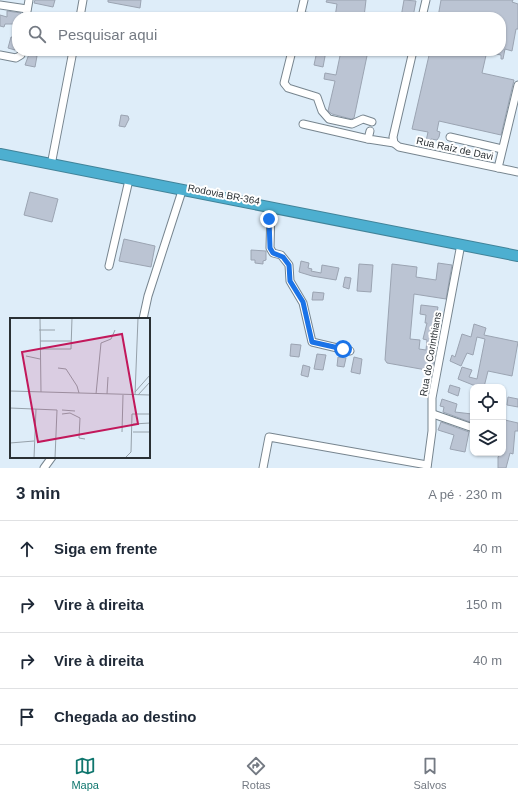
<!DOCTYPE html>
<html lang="pt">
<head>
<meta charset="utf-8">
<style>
	body { margin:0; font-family:Helvetica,sans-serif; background:#f2f2f3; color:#1f2937 }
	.controls { position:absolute; right:12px; bottom:12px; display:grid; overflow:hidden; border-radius:8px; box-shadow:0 1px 3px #0004 }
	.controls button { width:36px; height:36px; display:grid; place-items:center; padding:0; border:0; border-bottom:1px solid #e0e1e3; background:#fff; color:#1f2937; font:20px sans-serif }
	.stop { position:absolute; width:12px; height:12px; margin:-9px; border:3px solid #1a73e8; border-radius:50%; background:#fff }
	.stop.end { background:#1a73e8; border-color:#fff; box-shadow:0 1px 4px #0008 }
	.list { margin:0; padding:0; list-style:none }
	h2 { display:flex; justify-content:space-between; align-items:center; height:52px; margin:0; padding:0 16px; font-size:17px }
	h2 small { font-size:13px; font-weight:400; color:#747a83 }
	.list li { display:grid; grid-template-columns:26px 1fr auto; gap:12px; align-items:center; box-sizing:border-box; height:56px; padding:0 16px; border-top:1px solid #e0e1e3 }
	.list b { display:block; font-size:15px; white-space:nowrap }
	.list em { font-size:13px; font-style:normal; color:#747a83 }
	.icon { flex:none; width:22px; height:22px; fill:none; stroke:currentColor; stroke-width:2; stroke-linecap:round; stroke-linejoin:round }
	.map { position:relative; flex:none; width:518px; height:468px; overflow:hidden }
	.search { position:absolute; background:#fff; box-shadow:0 1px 3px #0004; left:12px; right:12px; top:12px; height:44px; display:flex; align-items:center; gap:10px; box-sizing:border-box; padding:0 14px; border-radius:16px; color:#747a83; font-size:15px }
	.sheet { height:276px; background:#fff }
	nav { display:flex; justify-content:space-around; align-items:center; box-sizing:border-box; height:56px; border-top:1px solid #e0e1e3; background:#fff; font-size:11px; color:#747a83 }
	nav a { display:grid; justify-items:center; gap:2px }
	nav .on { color:#0f766e }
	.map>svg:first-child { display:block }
	.building { fill:#bbc4d3; stroke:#9ba4b2 }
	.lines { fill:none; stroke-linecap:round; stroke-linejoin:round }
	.minor-casing { stroke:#77858f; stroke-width:9 }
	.highway-casing { stroke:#418399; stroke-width:12 }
	.minor { stroke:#fff; stroke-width:7 }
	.highway { stroke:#4dafd0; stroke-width:10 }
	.route { stroke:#1a73e8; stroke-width:5 }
	.labels { text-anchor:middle; stroke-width:4; stroke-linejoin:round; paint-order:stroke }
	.street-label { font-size:10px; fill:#2a3034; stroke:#fff }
	.inset-road { fill:none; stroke:#96a1aa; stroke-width:1 }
	.view { fill:#c2185b; fill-opacity:0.15; stroke:#c2185b; stroke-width:2 }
	.inset-edge { fill:none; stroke:#2a3034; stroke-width:2 }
</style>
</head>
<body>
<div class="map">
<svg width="518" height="468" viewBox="0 0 518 468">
	<rect width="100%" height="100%" fill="#deedf9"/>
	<g class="building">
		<path d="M35 0H55L53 7 34 3Z"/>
		<path d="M108 0H141L140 8 108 2Z"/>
		<path d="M327 0H366L364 17H335L337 4 326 2Z"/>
		<path d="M404 0 416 1 413 17H401Z"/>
		<path d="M441 0H513L512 2 518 4V29H516L512 51 505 49 503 59H501V55L492 53V51H501V17H438Z"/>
		<path d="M7 11 21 13 20 17H17V24H5L4 27 0 26V15L7 17Z"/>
		<path d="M306 12 323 15V17H305Z"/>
		<path d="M11 37 17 38 15 50 8 48Z"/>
		<path d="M317 51H326L323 67 314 65Z"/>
		<path d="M341 51H368L354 118 351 119 332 114 328 111 335 81 324 79 325 73 336 75Z"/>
		<path d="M430 51H487L482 73 514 80 501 135 439 121 437 131 440 132 439 137 437 140 431 139V142L426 141 428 132 412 129Z"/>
		<path d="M29 54 37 56 35 67 25 65Z"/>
		<path d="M121 115 128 116 129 119 125 127 119 126Z"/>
		<path d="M30 192 58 199 52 222 24 215Z"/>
		<path d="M124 239 155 246 151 267 119 261Z"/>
		<path d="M251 250 266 251V260L263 261V264L255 263V260H251Z"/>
		<path d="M301 261 309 263 308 268 312 269 311 271 321 273 322 265 339 268 336 280 312 276 299 272Z"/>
		<path d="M438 263 452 265 446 299 414 294 410 339 420 340 419 349 426 350 427 340 423 339 427 323H425L426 315 420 314 421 305 438 307 435 324H433L432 332 438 333 432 371 387 363 385 360 392 264 417 267 416 277 436 280Z"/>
		<path d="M359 264 373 265 371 292 357 291Z"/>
		<path d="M345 277 351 278 349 289 343 287Z"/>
		<path d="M313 292 324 293 323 300H312Z"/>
		<path d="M474 324 486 328 484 335 518 342 512 376 488 371 484 387 473 385 458 379 462 367 472 370 469 377 477 379 485 339 477 337 473 355 467 353 461 366 450 361 452 355 455 357 462 334 471 337Z"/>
		<path d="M291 344 301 345 299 357 290 356Z"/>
		<path d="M317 354 326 355 323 370 314 369Z"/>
		<path d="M338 357 346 358 344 367 337 366Z"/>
		<path d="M354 357 362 359 360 374 351 372Z"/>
		<path d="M303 365 310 367 308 377 301 375Z"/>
		<path d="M450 385 460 388 458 396 448 392Z"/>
		<path d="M508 397 518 399V407L507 405Z"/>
		<path d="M442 399 457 404 455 412 472 414 470 422 443 412 444 407 440 406Z"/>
		<path d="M505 420 518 423V431H515L513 454 510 453 506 468H498V457L501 453H503Z"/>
		<path d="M441 422 469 432 465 452 450 449 454 435 438 430Z"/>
	</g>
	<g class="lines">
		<defs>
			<g id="minor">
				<path d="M0 5 27 9"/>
				<path d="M26 17 29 0"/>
				<path d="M80 17 83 0"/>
				<path d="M300 17 304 0"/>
				<path d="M422 17 426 0"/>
				<path d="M292 51 284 83 288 88 317 97 322 111 329 119 352 124 363 119 372 122"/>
				<path d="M413 51 393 137 394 143 399 147 518 172"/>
				<path d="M0 55 16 58 21 55 22 51"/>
				<path d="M303 124 368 139"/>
				<path d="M370 131 368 139 394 143"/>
				<path d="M450 137 502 149"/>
				<path d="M52 160 73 51"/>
				<path d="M498 168 518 85"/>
				<path d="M271 208 270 248 273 253 281 255 289 265 290 281 303 303 312 342 350 351"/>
				<path d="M109 266 129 180"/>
				<path d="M143 319 148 296 182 191"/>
				<path d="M433 414 473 428"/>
				<path d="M44 468 52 457"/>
				<path d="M263 468 269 437 427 465"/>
				<path d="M427 468 432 431V398L461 244"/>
			</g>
			<path id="highway" d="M0 154 518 256"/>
		</defs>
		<use href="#minor" class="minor-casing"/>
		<use href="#highway" class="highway-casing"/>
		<use href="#minor" class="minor"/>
		<use href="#highway" class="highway"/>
	</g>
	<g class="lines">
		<path class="route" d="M269 219 270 248 273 253 283 257 289 265 290 281 303 302 312 342 343 349"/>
	</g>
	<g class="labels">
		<g class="street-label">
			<text transform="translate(455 148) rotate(12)" y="4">Rua Raíz de Davi</text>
			<text transform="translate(224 194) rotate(11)" y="4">Rodovia BR-364</text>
			<text transform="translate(430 354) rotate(-80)" y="4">Rua do Corinthians</text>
		</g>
	</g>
	<g transform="translate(10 318)">
		<rect width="140" height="140" fill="#deedf9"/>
		<path class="inset-road" d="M30 0 31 74M29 12H45M30 23H61M30 31H61L62 0M16 38 30 41M48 50 56 51 67 68 69 75M0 73 140 77M125 74 140 57M86 76 91 25 101 21 105 12M97 76 98 59M125 77 128 0M128 77 140 64M0 90 47 92 45 140M52 92 65 93M52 96 60 95 70 100 69 120 75 121M123 106 140 105M112 114 113 77M123 114H140M0 125 24 123M24 140 26 91M115 140 121 134 122 96H140"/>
		<path class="view" d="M112 16 128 106 28 124 12 34Z"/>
		<rect width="140" height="140" class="inset-edge"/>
	</g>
</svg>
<div class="controls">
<button><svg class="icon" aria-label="locate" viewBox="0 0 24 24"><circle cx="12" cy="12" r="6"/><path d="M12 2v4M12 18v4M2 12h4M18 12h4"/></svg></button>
<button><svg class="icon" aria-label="layers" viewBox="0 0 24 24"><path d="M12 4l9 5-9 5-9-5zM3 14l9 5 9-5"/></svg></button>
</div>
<div class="stop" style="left:343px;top:349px"></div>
<div class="stop end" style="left:269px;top:219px"></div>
<div class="search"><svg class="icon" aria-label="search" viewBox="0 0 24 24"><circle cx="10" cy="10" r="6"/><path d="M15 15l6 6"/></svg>Pesquisar aqui</div>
</div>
<section class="sheet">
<h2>3 min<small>A pé · 230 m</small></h2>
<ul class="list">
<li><svg class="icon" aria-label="ahead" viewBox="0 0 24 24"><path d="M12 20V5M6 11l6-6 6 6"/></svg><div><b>Siga em frente</b></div><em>40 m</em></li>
<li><svg class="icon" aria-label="right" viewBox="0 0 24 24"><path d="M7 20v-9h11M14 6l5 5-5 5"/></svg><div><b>Vire à direita</b></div><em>150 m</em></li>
<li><svg class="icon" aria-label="right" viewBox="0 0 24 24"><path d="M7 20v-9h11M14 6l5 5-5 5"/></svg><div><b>Vire à direita</b></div><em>40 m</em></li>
<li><svg class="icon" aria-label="arrive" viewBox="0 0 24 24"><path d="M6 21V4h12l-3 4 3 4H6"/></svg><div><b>Chegada ao destino</b></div></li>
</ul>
</section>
<nav>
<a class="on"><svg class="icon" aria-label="map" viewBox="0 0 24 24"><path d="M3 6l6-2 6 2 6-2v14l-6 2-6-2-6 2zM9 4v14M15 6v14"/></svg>Mapa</a>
<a><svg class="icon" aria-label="directions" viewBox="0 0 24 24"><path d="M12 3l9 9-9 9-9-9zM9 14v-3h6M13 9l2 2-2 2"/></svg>Rotas</a>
<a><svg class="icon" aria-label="saved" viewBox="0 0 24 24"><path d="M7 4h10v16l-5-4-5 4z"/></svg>Salvos</a>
</nav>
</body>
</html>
